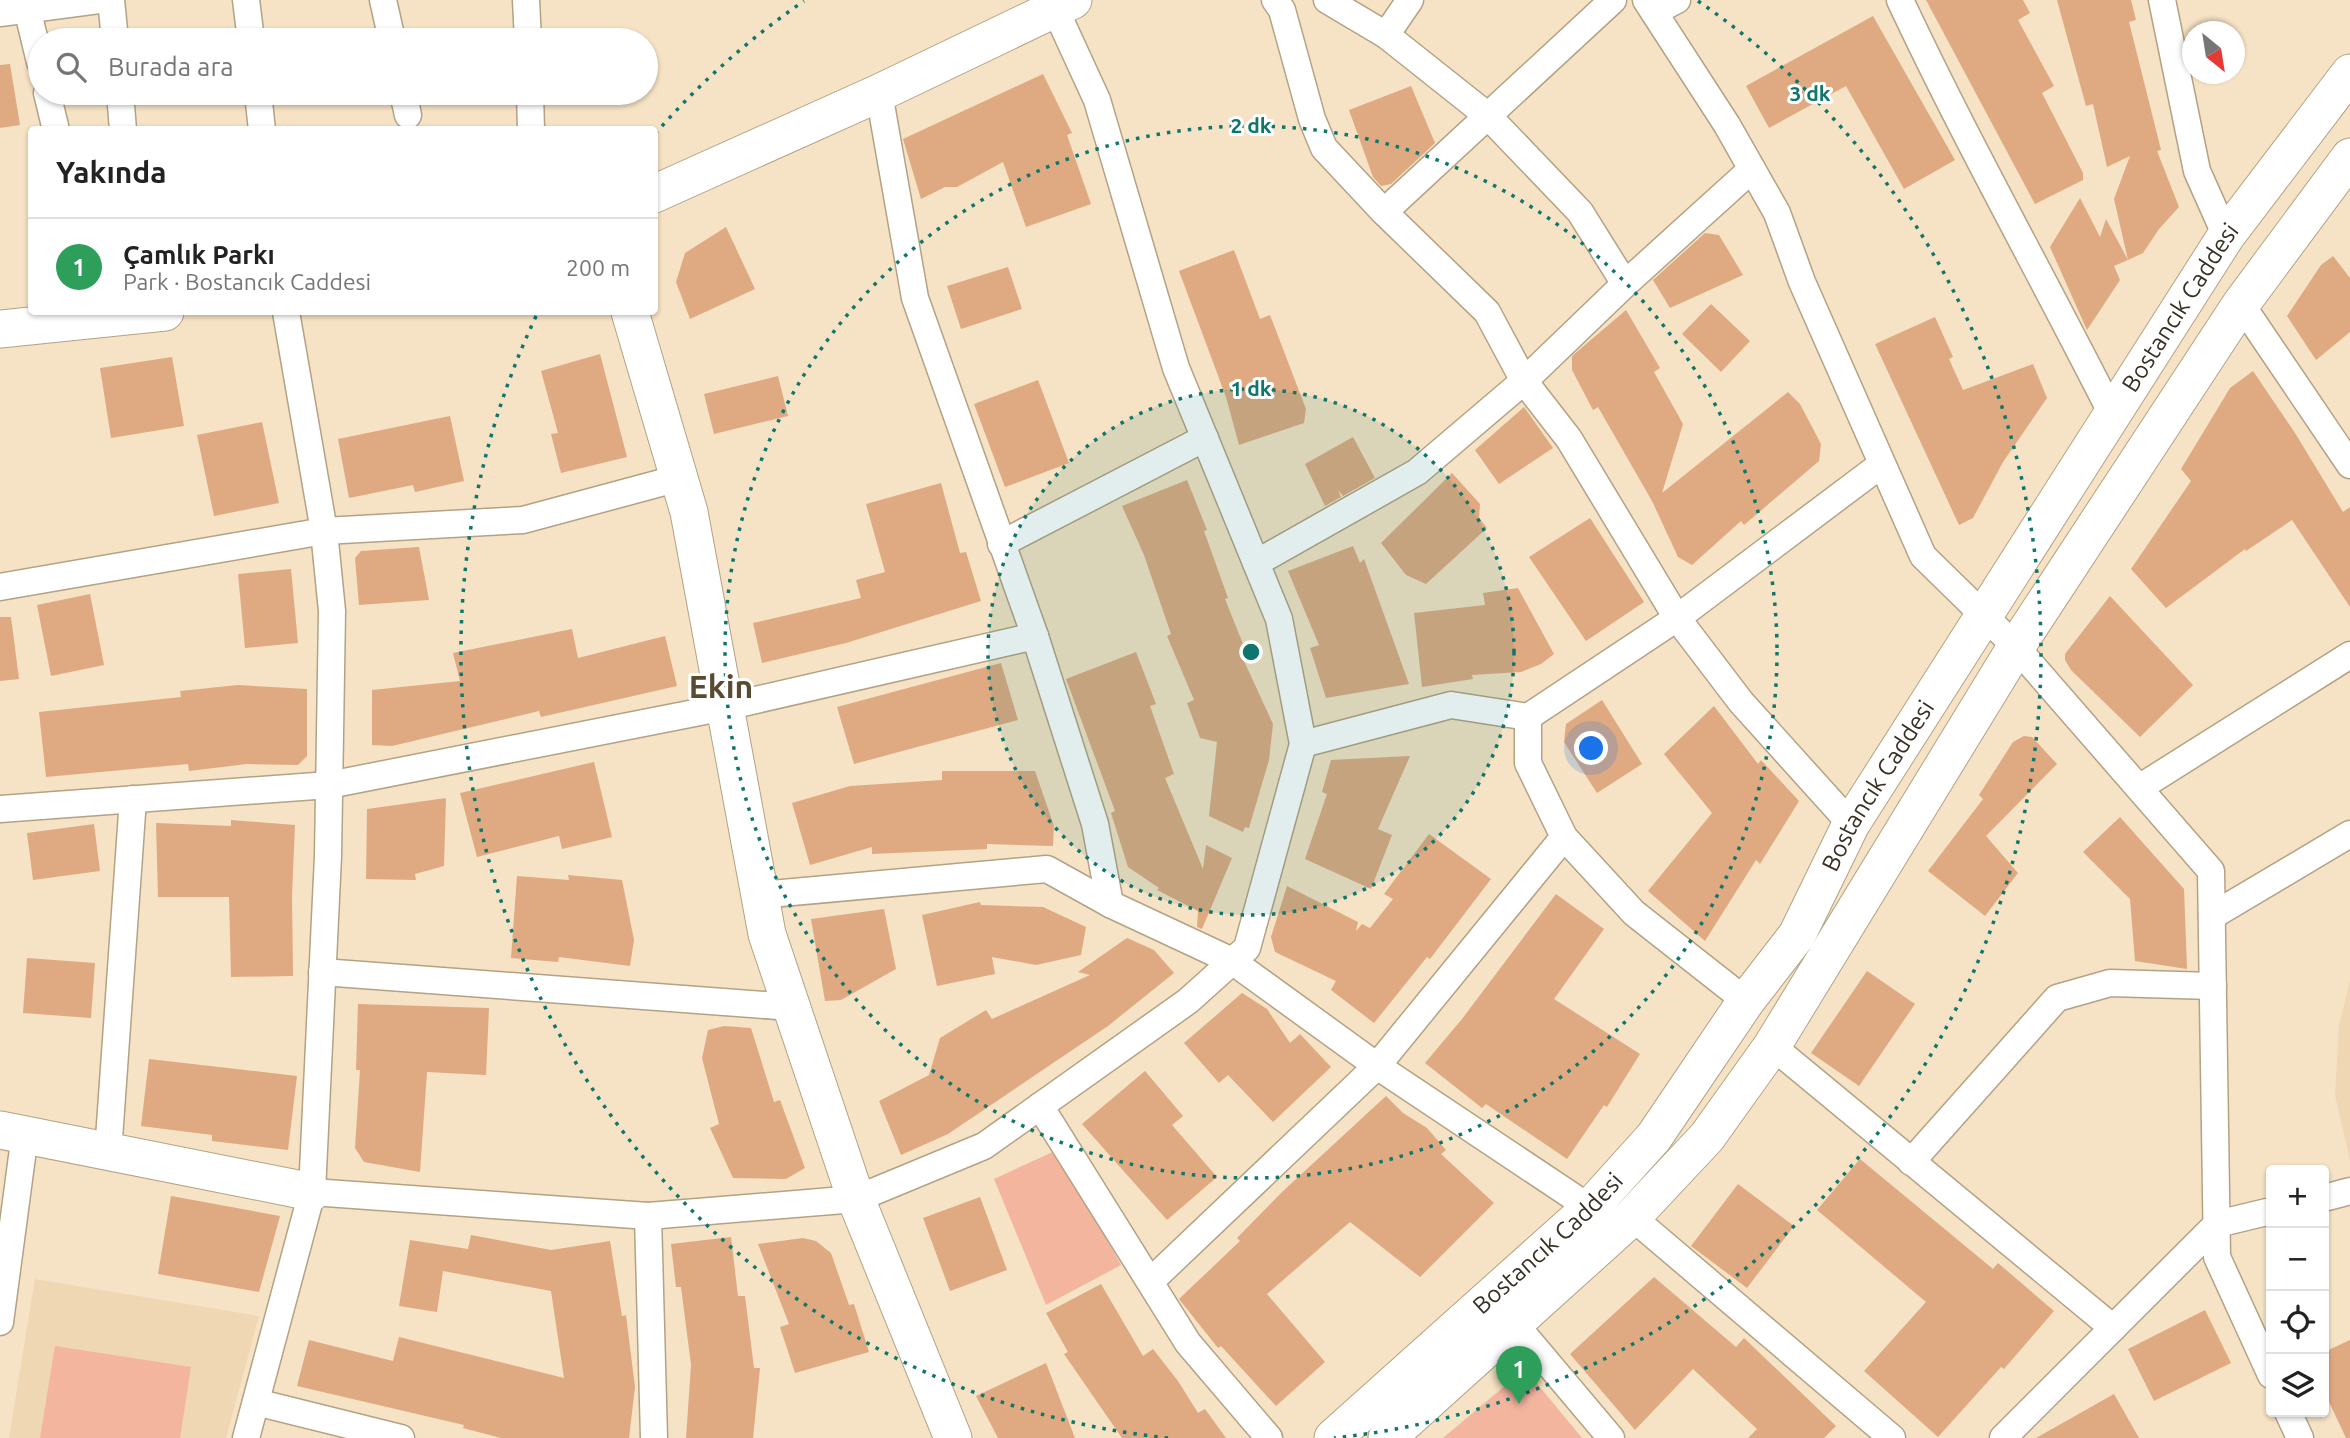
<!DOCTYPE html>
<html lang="tr">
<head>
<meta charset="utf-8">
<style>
	body { margin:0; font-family:Ubuntu,sans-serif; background:#f2f2f2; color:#222 }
	.controls { position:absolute; right:21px; bottom:21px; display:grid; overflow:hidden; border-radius:7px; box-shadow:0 2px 5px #0004 }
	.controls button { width:63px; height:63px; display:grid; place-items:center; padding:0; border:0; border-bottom:2px solid #e0e0e0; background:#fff; color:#222; font:35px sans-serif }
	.compass { position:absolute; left:2182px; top:21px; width:63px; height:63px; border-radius:50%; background:#fff; box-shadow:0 2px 5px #0004; rotate:150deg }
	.you { position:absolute; left:1592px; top:749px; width:24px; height:24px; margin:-18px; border:5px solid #fff; border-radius:50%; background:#1a73e8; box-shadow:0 0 0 10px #1a73e833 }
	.badge { display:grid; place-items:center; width:46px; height:46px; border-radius:50%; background:#db2777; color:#fff; font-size:23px; font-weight:700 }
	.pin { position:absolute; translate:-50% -58px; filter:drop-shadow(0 2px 4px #0008) }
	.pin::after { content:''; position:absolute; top:37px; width:24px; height:21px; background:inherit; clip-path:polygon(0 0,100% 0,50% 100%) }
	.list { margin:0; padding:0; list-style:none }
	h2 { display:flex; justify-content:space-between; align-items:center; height:91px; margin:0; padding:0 28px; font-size:30px }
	h2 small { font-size:23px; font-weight:400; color:#767676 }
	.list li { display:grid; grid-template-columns:46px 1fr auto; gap:21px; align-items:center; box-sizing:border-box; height:98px; padding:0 28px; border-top:2px solid #e0e0e0 }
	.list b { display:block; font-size:26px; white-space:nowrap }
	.list p { margin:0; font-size:23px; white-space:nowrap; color:#767676 }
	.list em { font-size:23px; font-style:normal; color:#767676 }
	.icon { flex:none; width:38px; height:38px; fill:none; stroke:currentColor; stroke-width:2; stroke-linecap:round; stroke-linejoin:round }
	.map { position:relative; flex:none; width:2350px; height:1438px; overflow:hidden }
	.search { position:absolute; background:#fff; box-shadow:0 2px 5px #0004; left:28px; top:28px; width:630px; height:77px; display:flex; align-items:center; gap:18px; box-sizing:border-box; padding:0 24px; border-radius:38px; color:#767676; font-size:26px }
	.panel { position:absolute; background:#fff; box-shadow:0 2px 5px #0004; left:28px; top:126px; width:630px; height:189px; border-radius:7px }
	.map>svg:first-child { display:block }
	.built { fill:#eed7b2 }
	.green { fill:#f4b59f }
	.building { fill:#dfaa81 }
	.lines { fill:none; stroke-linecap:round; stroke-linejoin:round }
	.street-casing { stroke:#b4a285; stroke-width:29 }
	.secondary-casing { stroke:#b4a285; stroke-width:39 }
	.street { stroke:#fff; stroke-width:26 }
	.secondary { stroke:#fff; stroke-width:37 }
	.ring { fill:none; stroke:#0f766e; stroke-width:3.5; stroke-dasharray:3.5 7 }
	.labels { text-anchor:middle; stroke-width:6; stroke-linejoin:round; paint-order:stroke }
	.street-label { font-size:24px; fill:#373024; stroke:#fff }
	.district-label { font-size:32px; font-weight:bold; fill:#5a4a30; stroke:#fff }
	.centre { fill:#0f766e; stroke:#fff; stroke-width:3.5 }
	.ring-label { font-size:21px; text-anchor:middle; font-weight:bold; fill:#0f766e; stroke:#fff; stroke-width:6; stroke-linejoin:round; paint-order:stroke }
</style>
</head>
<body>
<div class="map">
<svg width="2350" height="1438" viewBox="0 0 2350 1438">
	<rect width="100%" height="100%" fill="#f6e2c4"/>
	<g class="built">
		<path d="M2350 980V1161L2335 1095 2339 1026Z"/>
		<path d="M35 1279 259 1316 226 1438H9Z"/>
	</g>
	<g class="green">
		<path d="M1057 1150 1121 1265 1046 1305 994 1179Z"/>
		<path d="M55 1346 191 1367 180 1438H40Z"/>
		<path d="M1525 1369 1582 1438H1443Z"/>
	</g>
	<g class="building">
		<path d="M1926 0H2023L2030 13 2018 20 2054 86 2042 93 2083 173V180L2035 204Z"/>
		<path d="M2057 0H2131L2136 20 2129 22 2161 150 2157 151 2179 207 2159 229 2143 253 2128 260 2114 199 2130 156 2107 167 2093 104 2086 106Z"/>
		<path d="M1873 16 1955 160 1904 189 1846 86 1769 128 1746 86Z"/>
		<path d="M10 64 20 125 0 128V65Z"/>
		<path d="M1043 74 1072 133 1067 135 1091 204 1026 227 1003 162 957 187H945L921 199 903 139Z"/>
		<path d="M1411 86 1435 143 1391 184 1381 186 1373 177 1349 110Z"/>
		<path d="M2080 198 2100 237 2106 219 2128 260 2114 266 2120 280 2087 330 2050 247Z"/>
		<path d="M726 227 755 289 690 319 676 282 685 253Z"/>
		<path d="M1705 233 1719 235 1743 275 1670 308 1653 280Z"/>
		<path d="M1234 250 1260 319 1270 315 1306 409 1304 423 1239 445 1226 397 1179 271Z"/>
		<path d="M2333 256 2350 278V332L2316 360 2287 316 2321 265Z"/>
		<path d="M1008 267 1022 309 961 329 947 286Z"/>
		<path d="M1711 304 1750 341 1721 372 1682 334Z"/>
		<path d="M1626 310 1660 368 1654 372 1683 424 1662 493 1788 392 1800 404 1821 444 1819 461 1744 525 1741 521 1692 565 1678 557 1652 501 1598 407 1593 410 1572 370V356Z"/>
		<path d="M1935 317 1953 357 1949 359 1963 390 2033 364 2047 398 2003 462 1973 518 1959 525 1875 344Z"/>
		<path d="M600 354 627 457 561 473 551 434 558 433 541 371Z"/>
		<path d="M172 357 184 426 111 438 100 368Z"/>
		<path d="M2253 371 2295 433 2343 512 2350 507V607L2292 520 2246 551 2245 549 2166 608 2131 569 2191 481 2181 469 2230 388Z"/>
		<path d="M778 376 788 416 714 434 704 394Z"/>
		<path d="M1038 380 1069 463 1005 487 974 404Z"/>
		<path d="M1524 407 1553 448 1499 484 1475 450Z"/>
		<path d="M450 416 464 481 415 492 413 485 349 498 338 439Z"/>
		<path d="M262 422 279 503 214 516 197 435Z"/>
		<path d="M1353 437 1375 478 1343 496 1338 490 1341 497 1325 506 1305 464Z"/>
		<path d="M1452 473 1480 504 1479 518 1487 528 1426 584 1406 575 1381 543Z"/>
		<path d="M1187 480 1207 530 1204 531 1228 598 1225 599 1249 659 1244 661 1273 724 1269 760 1249 828 1245 827 1243 832 1209 816 1217 742 1200 738 1187 703 1194 700 1167 636 1171 634 1144 555 1122 506Z"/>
		<path d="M941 483 960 553 966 552 981 601 846 643 762 663 753 623 861 598 856 580 885 572 866 504Z"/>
		<path d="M1590 518 1644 602 1586 641 1529 557Z"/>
		<path d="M1353 546 1360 563 1364 559 1409 684 1326 698 1310 648 1319 645 1288 571Z"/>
		<path d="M419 547 429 600 359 605 355 558 361 551Z"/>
		<path d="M291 569 298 643 245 648 238 574Z"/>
		<path d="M1518 588 1554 654 1541 664 1521 672 1472 675 1473 679 1422 687 1414 613 1485 605 1483 593Z"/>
		<path d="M90 594 104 665 51 676 37 605Z"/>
		<path d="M2110 596 2193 685 2140 737 2071 670 2065 660V654Z"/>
		<path d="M0 617H11L19 679 0 681Z"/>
		<path d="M572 629 578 658 665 636 677 686 541 717 539 711 392 746 372 745V690L460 681 453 653Z"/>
		<path d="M1136 652 1156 704 1150 706 1174 774 1165 778 1203 869 1206 845 1232 858 1202 929 1197 927 1198 911 1157 890 1159 888 1128 867 1111 813 1115 811 1066 679Z"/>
		<path d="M1001 663 1018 720 854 764 837 707Z"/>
		<path d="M238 685 307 689V756L298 765 247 764 189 771 188 764 46 777 39 712 181 697 180 691Z"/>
		<path d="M1602 700 1642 764 1597 793 1564 742 1566 724Z"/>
		<path d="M1714 706 1758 764 1761 760 1799 801 1760 864 1756 860 1705 941 1648 891 1712 813 1664 754Z"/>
		<path d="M2024 736 2032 737 2057 764 1986 836 2018 873 1985 916 1928 871 1983 799 1979 795 2013 742Z"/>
		<path d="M1410 756 1378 829 1392 835 1371 889 1305 859 1327 794 1322 792 1331 760Z"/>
		<path d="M594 762 612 837 562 849 559 836 477 857 460 793Z"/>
		<path d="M942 771H1035L1054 826 1053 846 987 844V849L872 854V847L810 865 792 803 850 786 942 780Z"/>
		<path d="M446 798 444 866 415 874 416 880 366 879 367 809Z"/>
		<path d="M2120 817 2184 889 2187 969 2135 961 2130 899 2083 852Z"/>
		<path d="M231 820 295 825 292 895 293 976 231 977 229 897H158L156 823 231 826Z"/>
		<path d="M94 824 100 871 33 880 27 833Z"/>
		<path d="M1429 834 1491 879 1430 959 1427 957 1374 1023 1331 990 1336 981 1275 952 1271 937 1287 886 1358 922 1356 931 1362 924 1370 928 1393 899 1384 894Z"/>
		<path d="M568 875 622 880 634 940 630 966 559 957 558 962 511 958 517 876 569 880Z"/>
		<path d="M1556 894 1604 929 1554 999 1640 1054 1607 1107 1604 1105 1567 1159 1486 1104 1482 1108 1425 1063 1462 1019Z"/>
		<path d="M980 902 981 905 1043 907 1086 927 1081 955 1036 965 992 957 995 974 937 986 922 915Z"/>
		<path d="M884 909 896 969 841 1000 825 1001 811 919Z"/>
		<path d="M1127 938 1154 950 1174 973 1108 1026 948 1134 901 1155 879 1101 929 1075 940 1038 986 1010 992 1019 1090 975 1078 972Z"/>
		<path d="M27 958 95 963 91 1018 23 1013Z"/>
		<path d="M1867 971 1915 1004 1859 1086 1811 1053Z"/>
		<path d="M1242 993 1267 1009 1290 1043 1300 1034 1331 1067 1273 1122 1228 1075 1219 1083 1184 1043Z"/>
		<path d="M358 1004 489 1008 486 1075 427 1072 420 1172 364 1162 355 1148 360 1070H356Z"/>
		<path d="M724 1026 751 1028 774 1102 780 1100 805 1168 786 1179 733 1178 710 1128 719 1124 702 1058 708 1030Z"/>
		<path d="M149 1059 297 1076 288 1150 212 1141V1135L141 1126Z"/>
		<path d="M1145 1071 1183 1116 1172 1125 1217 1177 1167 1220 1082 1124Z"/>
		<path d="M1386 1096 1403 1113 1427 1128 1446 1150 1441 1154 1494 1203 1420 1277 1350 1222 1267 1294 1325 1362 1276 1406 1221 1346 1218 1348 1179 1299 1240 1241 1237 1238 1282 1192Z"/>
		<path d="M1860 1159 1993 1269 1998 1263 2054 1311 2004 1369 2001 1367 1938 1437 1864 1371 1926 1302 1817 1210Z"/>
		<path d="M1738 1184 1794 1226 1747 1288 1691 1246Z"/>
		<path d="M171 1196 280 1216 259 1292 158 1274Z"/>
		<path d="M980 1197 1007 1270 950 1291 923 1218Z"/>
		<path d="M471 1235 551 1250 610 1241 622 1316 626 1315 635 1387 629 1438H501L463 1428 464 1425 297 1386 309 1340 393 1361 399 1337 564 1378 551 1291 443 1271 437 1312 399 1306 410 1240 468 1249Z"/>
		<path d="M731 1237 738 1296H745L754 1368H760L753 1438H686L691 1365 681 1287H676L671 1244Z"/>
		<path d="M803 1238 816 1241 831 1253 849 1305 854 1304 869 1352 795 1373 780 1327 789 1324 758 1244Z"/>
		<path d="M1654 1277 1736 1347 1744 1338 1836 1426 1824 1438H1748L1757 1429 1693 1369 1635 1430 1570 1354Z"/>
		<path d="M1101 1284 1143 1356 1153 1349 1178 1381 1198 1413 1205 1409 1226 1438H1122L1064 1354 1068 1352 1046 1313Z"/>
		<path d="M2205 1310 2231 1363 2154 1401 2128 1349Z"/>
		<path d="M2350 1340V1438H2346L2324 1391V1352Z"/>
		<path d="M1046 1363 1075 1438H998L976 1396Z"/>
		<path d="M2114 1394 2139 1438H2036Z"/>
	</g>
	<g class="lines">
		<defs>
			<g id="street">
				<path d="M25 0 40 62"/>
				<path d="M111 0 115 40"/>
				<path d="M246 0 251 40"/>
				<path d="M383 0 392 40"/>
				<path d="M526 0 528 40"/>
				<path d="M1275 0 1282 10 1312 119 1324 148 1384 212 1487 312 1524 381 1569 439 1677 618 1741 702 1851 824"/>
				<path d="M1327 0 1386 35 1488 116 1580 212 1625 284"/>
				<path d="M1646 0 1727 125 1777 213 1802 282 1923 556 2016 647 2211 871 2217 1257 2271 1375"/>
				<path d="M1900 0C1966 141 2043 277 2113 416"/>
				<path d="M2162 0 2197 171 2226 236"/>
				<path d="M1654 12 1677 0"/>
				<path d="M0 13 99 0"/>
				<path d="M1386 35 1410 0"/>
				<path d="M47 93 56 130"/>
				<path d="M120 93 123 130"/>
				<path d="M258 93 262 130"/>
				<path d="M403 93 408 115"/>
				<path d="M530 93 531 130"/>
				<path d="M879 93 915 298 1035 636 1095 824 1110 904"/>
				<path d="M1384 212 1613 0"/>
				<path d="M2241 304 2350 465"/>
				<path d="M1001 544 1205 438"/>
				<path d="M1256 563 1417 472 1524 381 1625 284 1752 169"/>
				<path d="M0 587 324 531 523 520 679 478"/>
				<path d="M1528 717V763L1564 837 1634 913 1746 1001"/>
				<path d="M1303 744 1451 705 1528 717 1677 618 1882 464"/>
				<path d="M2139 788 2350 655"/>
				<path d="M0 809 329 785 725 707 1035 636"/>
				<path d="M760 895 1047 869 1110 904 1232 961 1377 1066 1590 1208"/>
				<path d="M2212 916 2350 834"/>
				<path d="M322 972 791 1007"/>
				<path d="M1772 1046 2113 1328"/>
				<path d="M1040 1106 1188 1343 1269 1438"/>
				<path d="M108 1153 133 799"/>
				<path d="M1911 1162 2057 998 2110 983 2213 986"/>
				<path d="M312 1192 648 1216 856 1199 984 1146 1188 1001 1247 948 1303 744 1279 619 1176 368 1097 100 1051 0"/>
				<path d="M2324 1198 2350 1191"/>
				<path d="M648 1216 654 1438"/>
				<path d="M1632 1217 1892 1438"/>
				<path d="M1152 1280 1377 1066 1564 837"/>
				<path d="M0 1322 25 1134"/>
				<path d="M1515 1324 1611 1438"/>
				<path d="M256 1402 401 1438"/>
				<path d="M2288 1412 2300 1438"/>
				<path d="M246 1438 312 1192 328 856 332 611 324 531 286 312"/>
				<path d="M2003 1438 2217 1224 2271 1211"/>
			</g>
			<g id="secondary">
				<path d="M654 194 879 93 1073 0"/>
				<path d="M630 312 689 512 767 934 856 1199 953 1438"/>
				<path d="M0 329 165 312"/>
				<path d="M0 1130 312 1192"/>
				<path id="s1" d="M1333 1438 1590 1208 1654 1137 1746 1001 1797 935 1851 824 2226 236 2350 73"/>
				<path d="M1387 1438 1632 1217 1707 1137 1772 1046 2016 647 2241 304 2350 157"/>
			</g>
		</defs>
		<use href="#street" class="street-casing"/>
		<use href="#secondary" class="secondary-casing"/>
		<use href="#street" class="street"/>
		<use href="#secondary" class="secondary"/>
	</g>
	<circle cx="1251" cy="652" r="263" fill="#0f766e" fill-opacity=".12"/>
	<g class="ring">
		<circle cx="1251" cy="652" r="263"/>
		<circle cx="1251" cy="652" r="526"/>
		<path d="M1168 1438A790 790 0 0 1 538 312M655 134A790 790 0 0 1 804 1M1698 1A790 790 0 0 1 1334 1438"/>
	</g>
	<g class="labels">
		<g class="street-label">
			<text dy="8" stroke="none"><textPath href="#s1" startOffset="1424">Bostancık Caddesi</textPath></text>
			<text dy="8" stroke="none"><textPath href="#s1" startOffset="858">Bostancık Caddesi</textPath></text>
			<text dy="8" stroke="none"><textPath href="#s1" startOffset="290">Bostancık Caddesi</textPath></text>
		</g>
		<g class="district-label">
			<text x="721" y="698">Ekin</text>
		</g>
	</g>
	<circle cx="1251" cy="652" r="10" class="centre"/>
	<g class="ring-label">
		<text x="1810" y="101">3 dk</text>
		<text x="1251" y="133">2 dk</text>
		<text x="1251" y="396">1 dk</text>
	</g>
</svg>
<div class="controls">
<button>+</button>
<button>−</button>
<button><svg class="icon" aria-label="locate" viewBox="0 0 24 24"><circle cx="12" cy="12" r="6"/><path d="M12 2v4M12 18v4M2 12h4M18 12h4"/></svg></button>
<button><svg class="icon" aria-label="layers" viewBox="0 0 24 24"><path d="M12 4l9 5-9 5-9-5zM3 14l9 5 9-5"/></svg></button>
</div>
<svg class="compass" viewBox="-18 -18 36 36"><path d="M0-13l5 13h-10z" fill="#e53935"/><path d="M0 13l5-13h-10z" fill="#767676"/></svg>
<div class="you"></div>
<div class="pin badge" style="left:1519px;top:1404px;background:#2e9e5b">1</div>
<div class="search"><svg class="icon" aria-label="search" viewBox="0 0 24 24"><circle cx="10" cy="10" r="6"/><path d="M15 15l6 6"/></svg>Burada ara</div>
<section class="panel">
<h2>Yakında<small></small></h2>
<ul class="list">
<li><span class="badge" style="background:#2e9e5b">1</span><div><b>Çamlık Parkı</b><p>Park · Bostancık Caddesi</p></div><em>200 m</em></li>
</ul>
</section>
</div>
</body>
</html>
